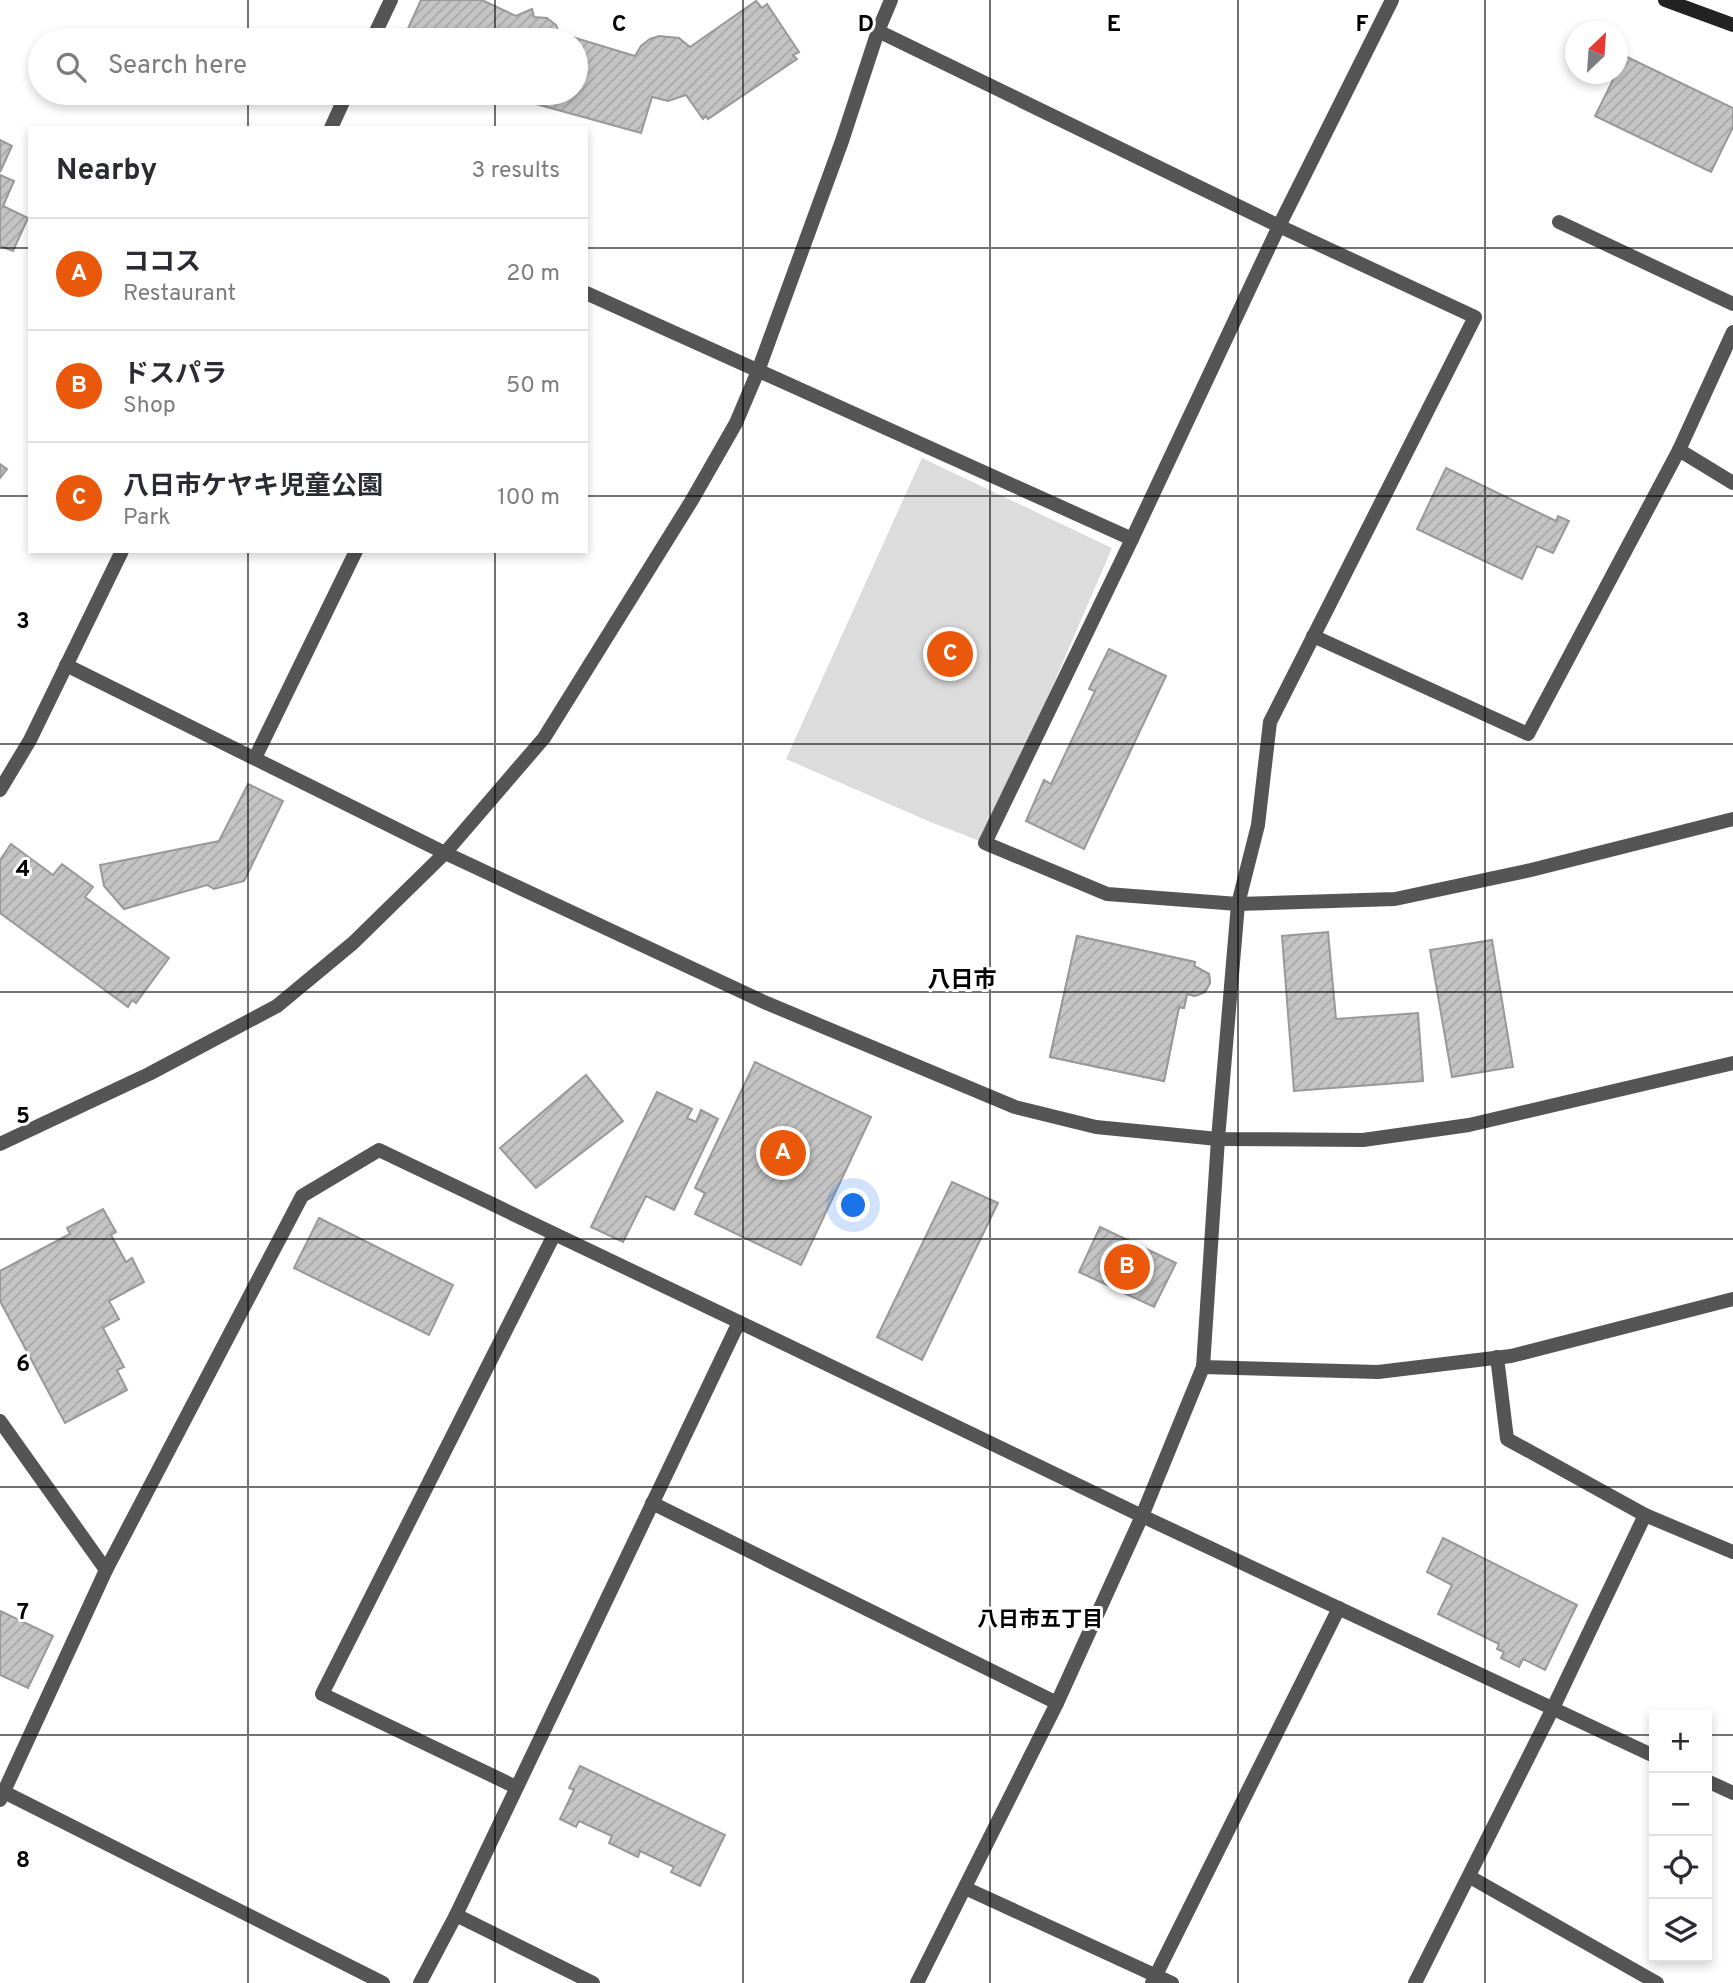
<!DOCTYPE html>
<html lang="en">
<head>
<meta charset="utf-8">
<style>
	body { margin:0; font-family:Overpass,"Noto Sans JP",sans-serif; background:#f7f7f7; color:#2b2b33 }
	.controls { position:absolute; right:21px; bottom:21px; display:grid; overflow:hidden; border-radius:0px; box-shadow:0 4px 10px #0003 }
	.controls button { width:63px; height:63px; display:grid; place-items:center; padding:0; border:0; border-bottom:2px solid #e1e1e2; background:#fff; color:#2b2b33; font:35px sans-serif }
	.compass { position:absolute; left:1565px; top:21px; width:63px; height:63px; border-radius:50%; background:#fff; box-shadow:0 4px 10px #0003; rotate:25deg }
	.you { position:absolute; left:854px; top:1206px; width:24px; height:24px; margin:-18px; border:5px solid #fff; border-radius:50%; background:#1a73e8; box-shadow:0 0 0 10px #1a73e833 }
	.badge { display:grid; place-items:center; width:46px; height:46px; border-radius:50%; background:#ea580c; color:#fff; font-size:23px; font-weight:700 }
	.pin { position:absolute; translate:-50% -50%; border:4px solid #fff; box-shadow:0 2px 7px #0006 }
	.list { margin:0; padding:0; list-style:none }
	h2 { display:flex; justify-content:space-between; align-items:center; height:91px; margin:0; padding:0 28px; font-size:30px }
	h2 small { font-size:23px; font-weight:400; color:#7c7c81 }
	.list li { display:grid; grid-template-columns:46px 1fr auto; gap:21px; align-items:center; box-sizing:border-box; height:112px; padding:0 28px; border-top:2px solid #e1e1e2 }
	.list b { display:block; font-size:26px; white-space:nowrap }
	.list p { margin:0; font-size:23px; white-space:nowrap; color:#7c7c81 }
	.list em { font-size:23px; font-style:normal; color:#7c7c81 }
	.icon { flex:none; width:38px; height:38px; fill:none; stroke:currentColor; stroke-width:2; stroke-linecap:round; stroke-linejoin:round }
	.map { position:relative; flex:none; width:1733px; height:1983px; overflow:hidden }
	.search { position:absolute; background:#fff; box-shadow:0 4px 10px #0003; left:28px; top:28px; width:560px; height:77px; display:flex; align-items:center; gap:18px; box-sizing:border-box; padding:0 24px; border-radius:38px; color:#7c7c81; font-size:26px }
	.panel { position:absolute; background:#fff; box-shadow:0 4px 10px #0003; left:28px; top:126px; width:560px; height:427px; border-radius:0px }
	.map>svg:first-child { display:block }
	.green { fill:#dcdcdc }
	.building { fill:url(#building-hatch); stroke:#999; stroke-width:2 }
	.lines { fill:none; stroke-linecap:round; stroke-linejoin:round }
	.minor { stroke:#555; stroke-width:14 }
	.tertiary { stroke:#555; stroke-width:14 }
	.secondary { stroke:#222; stroke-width:14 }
	.grid { fill:none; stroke:#000; stroke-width:2; stroke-opacity:0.55 }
	.labels { text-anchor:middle; stroke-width:6; stroke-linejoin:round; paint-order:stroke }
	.neighbourhood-label { font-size:21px; font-weight:bold; fill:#000; stroke:#fff }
	.quarter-label { font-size:23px; font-weight:bold; fill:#000; stroke:#fff }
	.grid-label { font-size:23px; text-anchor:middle; font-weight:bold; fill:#000; stroke:#fff; stroke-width:6; stroke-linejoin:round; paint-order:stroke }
</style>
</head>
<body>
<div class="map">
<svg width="1733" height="1983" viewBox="0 0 1733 1983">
	<defs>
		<pattern id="building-hatch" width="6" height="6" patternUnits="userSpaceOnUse" patternTransform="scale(1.75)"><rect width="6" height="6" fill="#c4c4c4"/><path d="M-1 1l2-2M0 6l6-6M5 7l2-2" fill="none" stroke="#a7a7a7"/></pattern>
	</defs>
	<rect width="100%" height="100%" fill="#fff"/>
	<path class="green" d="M922 458 1112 548 985 843 928 821 786 759Z"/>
	<g class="building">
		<path d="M421 0H482L516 16 532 9 534 17 547 18 556 25 559 33 635 56 641 46 650 39 659 36 679 38 690 47 756 1 762 8 767 4 799 52 793 55 797 59 708 119 706 116 703 119 686 95 668 101 652 97 641 133 529 102 531 98H527L529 93H576V40H408L410 36 406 33Z"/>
		<path d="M1625 56 1733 108V127L1711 172 1595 116Z"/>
		<path d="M0 140 12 146 0 172Z"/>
		<path d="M0 175 14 181 3 206 28 218 13 251 0 246Z"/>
		<path d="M0 464 7 469 0 478Z"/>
		<path d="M1446 468 1556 521 1558 516 1569 521 1553 553 1537 546 1522 579 1417 529Z"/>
		<path d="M1109 649 1166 676 1084 849 1026 821 1044 780 1051 784 1095 691 1089 689Z"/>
		<path d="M248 784 283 801 244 881 214 889 207 885 124 909 104 886 100 865 219 841Z"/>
		<path d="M11 844 53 875 62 864 93 887 85 897 169 958 136 1003 132 1000 128 1007 0 913V860Z"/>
		<path d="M1328 932 1336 1019 1418 1013 1423 1081 1294 1091 1282 936Z"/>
		<path d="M1077 936 1195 962 1194 966 1209 974 1210 983 1205 992 1195 996 1187 994 1184 1008 1179 1007 1164 1081 1050 1057Z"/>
		<path d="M1077 936 1195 962 1194 966 1209 974 1210 983 1205 992 1195 996 1187 994 1184 1008 1179 1007 1164 1081 1050 1057Z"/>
		<path d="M1492 940 1513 1067 1452 1077 1430 950Z"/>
		<path d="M755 1062 871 1117 801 1265 695 1214 705 1193 695 1188Z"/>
		<path d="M586 1075 623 1121 536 1188 500 1148Z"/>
		<path d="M657 1092 692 1109 687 1118 696 1122 701 1110 718 1119 674 1210 646 1196 623 1242 591 1227Z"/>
		<path d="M952 1182 998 1203 922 1360 877 1337Z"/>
		<path d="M103 1209 116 1232 111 1235 126 1262 132 1258 144 1282 109 1301 119 1319 103 1328 124 1367 117 1370 127 1390 65 1423 0 1301V1271L70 1234 67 1228Z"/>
		<path d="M319 1218 453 1285 429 1335 294 1268Z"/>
		<path d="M1100 1227 1176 1263 1154 1307 1079 1272Z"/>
		<path d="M1443 1538 1577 1605 1545 1670 1523 1659 1519 1667 1501 1658 1504 1652 1497 1649 1499 1644 1438 1614 1452 1585 1427 1572Z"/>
		<path d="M0 1611 53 1636 28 1688 0 1675Z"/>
		<path d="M580 1766 725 1835 700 1886 671 1872 674 1867 640 1851 638 1857 609 1843 612 1836 579 1821 576 1827 560 1819 574 1790 569 1788Z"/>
	</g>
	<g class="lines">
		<g class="minor">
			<path d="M1392 0 1279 226 1132 539 985 843 1107 894 1238 904 1395 899 1531 870 1733 819"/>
			<path d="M878 31 1279 226 1475 317 1270 722 1258 825 1238 904 1218 1139 1203 1367 1378 1372 1511 1356 1733 1299"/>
			<path d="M372 40 391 0"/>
			<path d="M331 128 347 93"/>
			<path d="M1559 222 1733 304"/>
			<path d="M586 293 1132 539"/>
			<path d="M1733 332 1679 450 1733 483"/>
			<path d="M1313 636 1528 734 1679 450"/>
			<path d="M66 665 445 853"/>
			<path d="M255 758 356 551"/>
			<path d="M0 790 30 740 122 551"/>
			<path d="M739 1322 1142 1516 1654 1756"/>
			<path d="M1497 1357 1507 1439 1645 1515"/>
			<path d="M0 1421 106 1570 0 1800"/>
			<path d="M652 1503 1057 1703"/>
			<path d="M106 1570 302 1196 379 1150 739 1322 456 1915 593 1983"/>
			<path d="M1707 1781 1733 1793"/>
			<path d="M516 1787 322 1694 554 1235"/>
			<path d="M4 1792 383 1983"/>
			<path d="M1470 1877 1657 1983"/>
			<path d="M965 1888 1172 1983"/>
			<path d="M420 1983 456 1915"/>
			<path d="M917 1983 1057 1703 1142 1516 1203 1367"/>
			<path d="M1152 1983 1339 1608"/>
			<path d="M1415 1983 1553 1708 1645 1515 1733 1552"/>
		</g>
		<g class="tertiary">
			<path d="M445 853 764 1002 1015 1107 1096 1127 1218 1139 1363 1140 1469 1125 1733 1063"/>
			<path d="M0 1144 149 1074 277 1006 353 943 445 853 544 738 692 500 736 423 758 371 842 141 878 31 891 0"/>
		</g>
		<path class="secondary" d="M1665 0 1733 25"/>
	</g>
	<path class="grid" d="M248 0V40M495 0V40M743 0V1983M990 0V1983M1238 0V1983M1485 0V1983M248 93V128M495 93V128M0 248H30M586 248H1733M0 496H30M586 496H1733M248 551V1983M495 551V1983M0 744H1733M0 992H1733M0 1239H1733M0 1487H1733M0 1735H1654M1707 1735H1733"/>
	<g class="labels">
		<g class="neighbourhood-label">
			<text x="1040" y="1626">八日市五丁目</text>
		</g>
		<g class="quarter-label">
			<text x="962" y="987">八日市</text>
		</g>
	</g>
	<g class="grid-label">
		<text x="619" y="31">C</text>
		<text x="866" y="31">D</text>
		<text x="1114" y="31">E</text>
		<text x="1362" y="31">F</text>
		<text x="23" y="628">3</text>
		<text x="23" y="876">4</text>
		<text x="23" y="1123">5</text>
		<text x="23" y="1371">6</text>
		<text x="23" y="1619">7</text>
		<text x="23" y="1867">8</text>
	</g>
</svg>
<div class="controls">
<button>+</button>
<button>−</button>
<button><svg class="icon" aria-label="locate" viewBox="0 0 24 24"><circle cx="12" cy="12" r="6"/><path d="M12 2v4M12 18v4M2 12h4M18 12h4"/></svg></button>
<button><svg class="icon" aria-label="layers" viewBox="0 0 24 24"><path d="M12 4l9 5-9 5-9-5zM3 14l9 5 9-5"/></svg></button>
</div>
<svg class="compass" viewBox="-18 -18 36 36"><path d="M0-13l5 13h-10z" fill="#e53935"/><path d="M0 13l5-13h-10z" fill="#7c7c81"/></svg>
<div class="you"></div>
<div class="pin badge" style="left:783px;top:1153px">A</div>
<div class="pin badge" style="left:1127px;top:1267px">B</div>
<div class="pin badge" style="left:950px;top:654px">C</div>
<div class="search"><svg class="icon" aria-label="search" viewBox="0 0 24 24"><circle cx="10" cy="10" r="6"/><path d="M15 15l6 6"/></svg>Search here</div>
<section class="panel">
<h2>Nearby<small>3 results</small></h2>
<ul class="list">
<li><span class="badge">A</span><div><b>ココス</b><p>Restaurant</p></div><em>20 m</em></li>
<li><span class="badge">B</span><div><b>ドスパラ</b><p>Shop</p></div><em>50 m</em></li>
<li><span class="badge">C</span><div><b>八日市ケヤキ児童公園</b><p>Park</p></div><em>100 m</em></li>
</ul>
</section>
</div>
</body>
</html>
